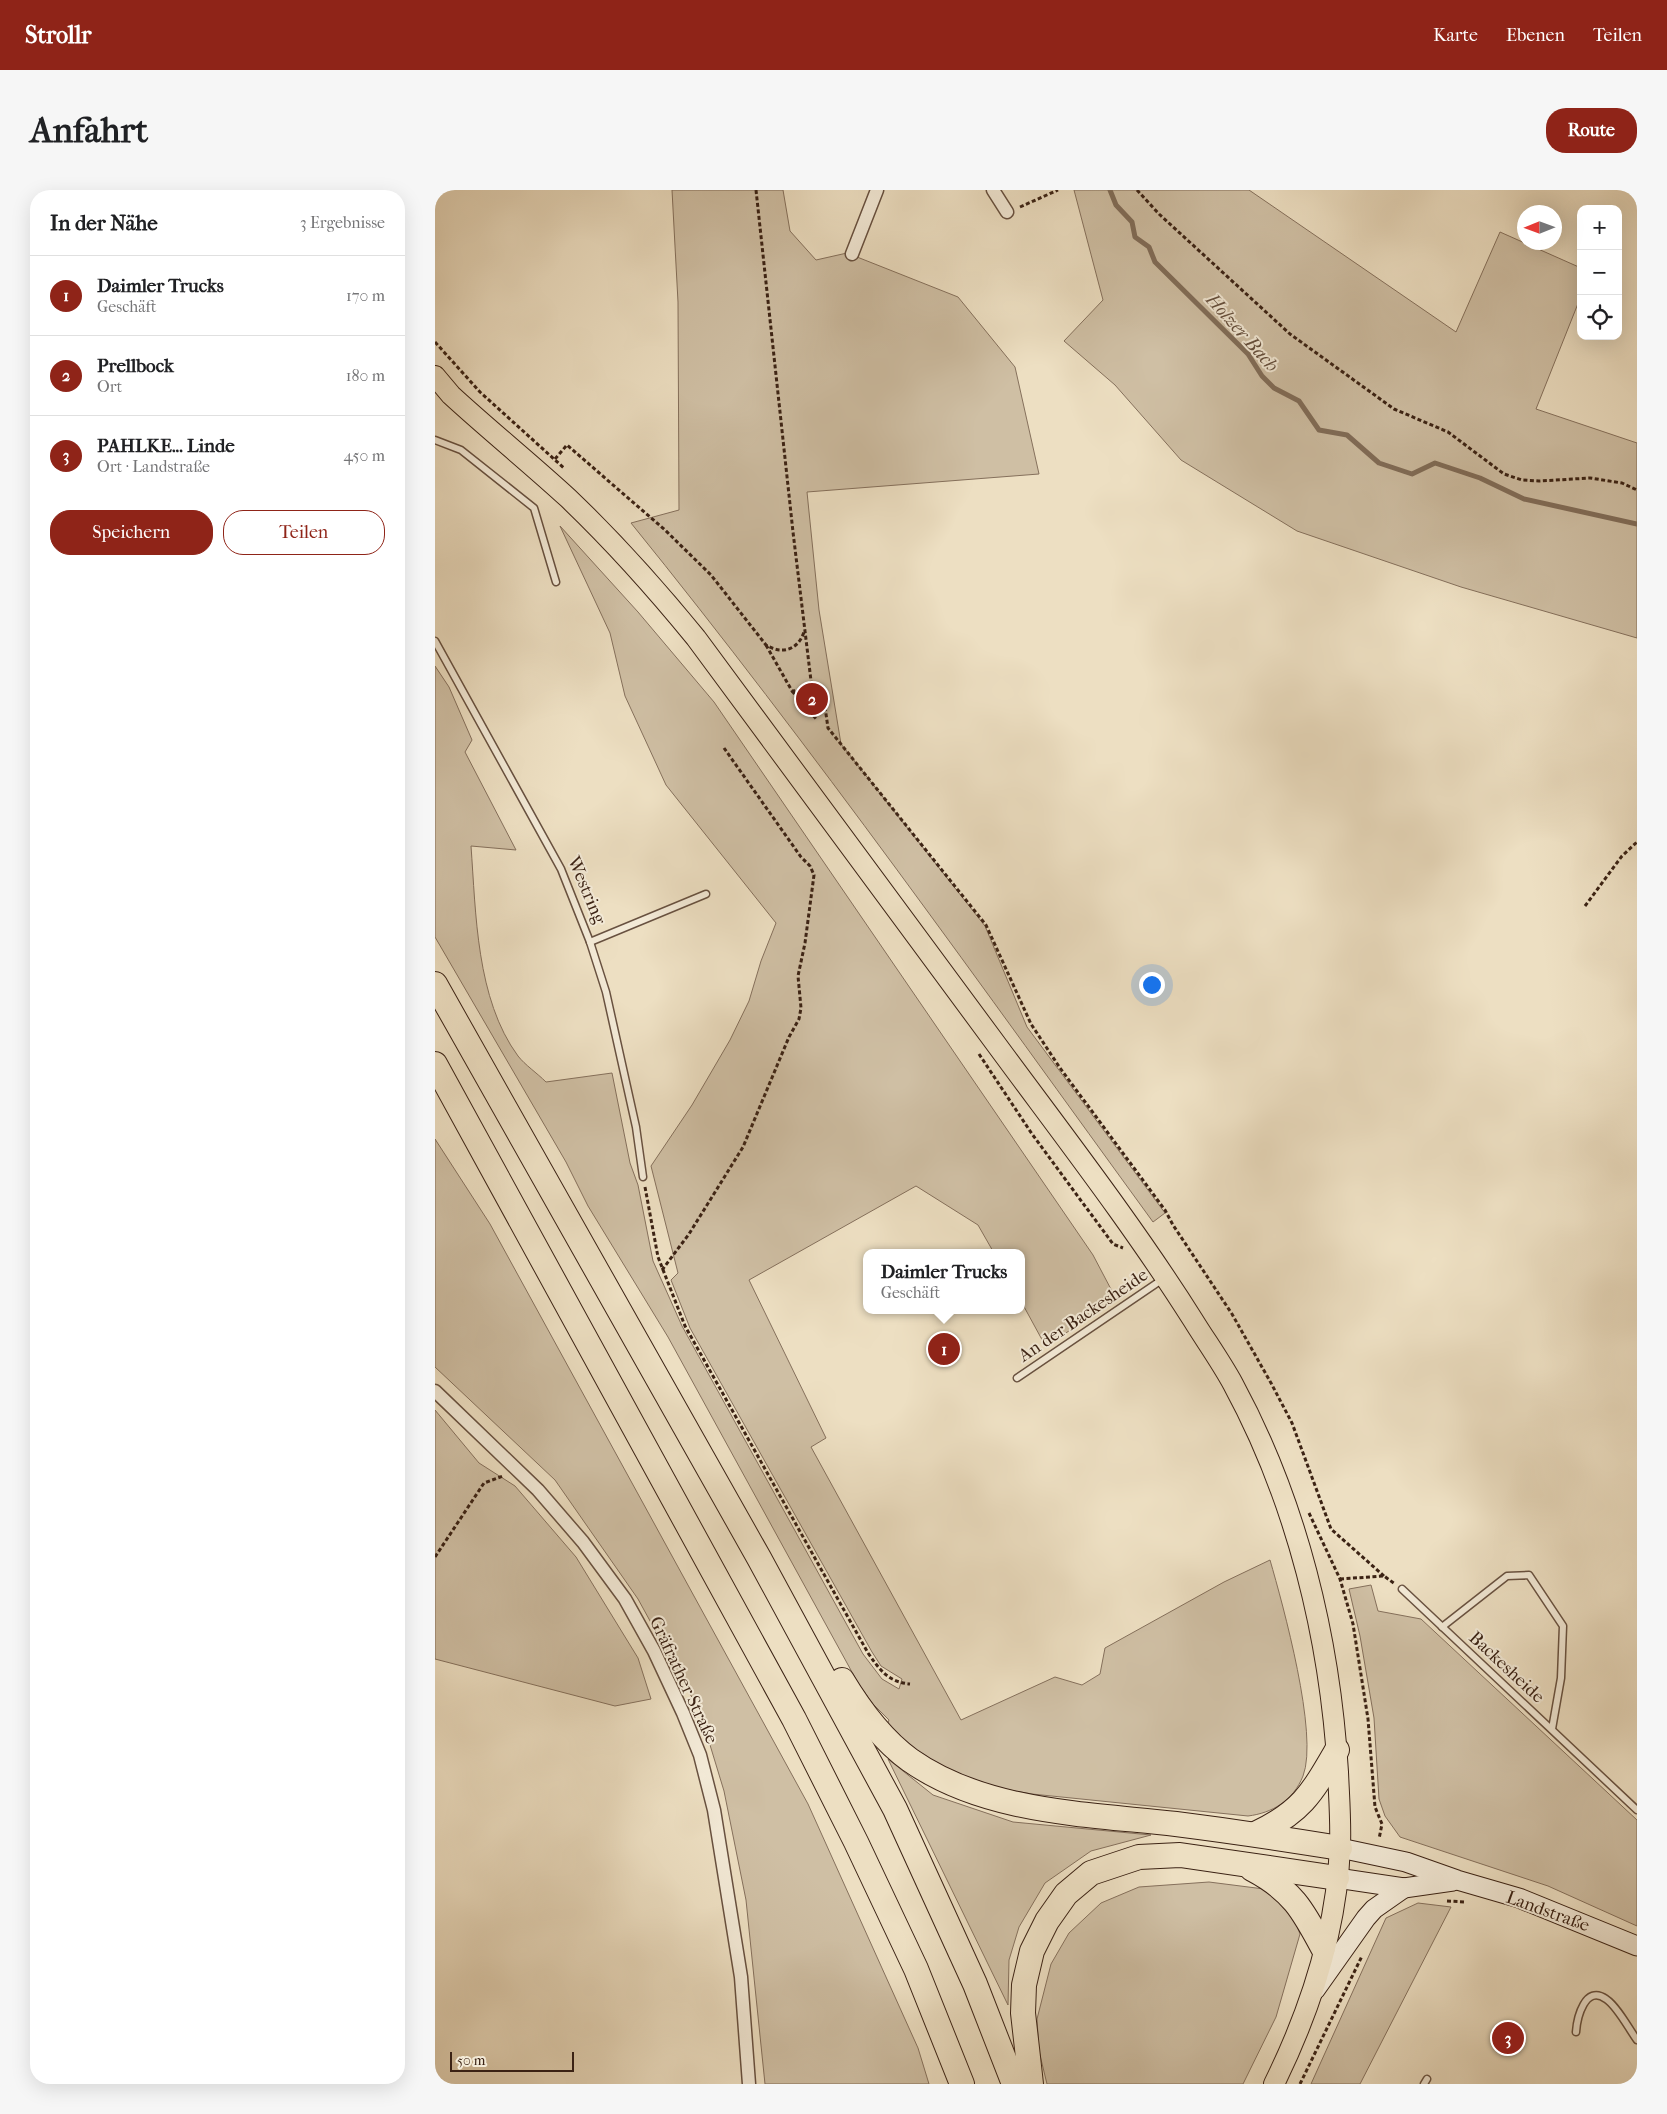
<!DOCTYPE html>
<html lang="de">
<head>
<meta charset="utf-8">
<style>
	body { margin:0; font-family:"IM FELL French Canon",serif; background:#f6f6f6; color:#202124 }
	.controls { position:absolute; right:15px; top:15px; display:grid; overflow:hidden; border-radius:10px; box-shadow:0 5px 20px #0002 }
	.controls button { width:45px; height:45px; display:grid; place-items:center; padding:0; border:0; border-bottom:1px solid #e0e0e0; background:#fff; color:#202124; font:25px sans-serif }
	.compass { position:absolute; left:1082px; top:15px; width:45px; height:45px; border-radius:50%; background:#fff; box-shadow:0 5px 20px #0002; rotate:269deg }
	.scale { position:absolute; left:15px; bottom:12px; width:124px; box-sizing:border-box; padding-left:5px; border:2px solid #3b2214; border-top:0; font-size:14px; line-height:18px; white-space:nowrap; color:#3b2214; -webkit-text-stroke:4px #f3ead7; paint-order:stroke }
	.you { position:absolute; left:716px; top:794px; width:18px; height:18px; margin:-12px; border:4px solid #fff; border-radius:50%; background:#1a73e8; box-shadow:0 0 0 8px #1a73e833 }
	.badge { display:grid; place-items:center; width:32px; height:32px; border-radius:50%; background:#8f2418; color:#fff; font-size:16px; font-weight:700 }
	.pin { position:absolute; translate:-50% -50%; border:2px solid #fff; box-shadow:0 1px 5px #0006 }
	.popup { position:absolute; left:428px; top:1059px; width:162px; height:65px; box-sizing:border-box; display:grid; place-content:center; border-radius:10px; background:#fff; filter:drop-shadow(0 1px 4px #0005); font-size:16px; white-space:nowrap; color:#757577 }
	.popup b { font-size:19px; color:#202124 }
	.popup::after { content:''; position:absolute; left:50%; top:100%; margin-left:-10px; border:10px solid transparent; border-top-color:#fff }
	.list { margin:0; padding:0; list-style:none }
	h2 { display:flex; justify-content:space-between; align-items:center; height:65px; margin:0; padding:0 20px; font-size:21px }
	h2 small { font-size:16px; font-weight:400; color:#757577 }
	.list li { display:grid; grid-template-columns:32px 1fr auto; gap:15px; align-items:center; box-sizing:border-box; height:80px; padding:0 20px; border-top:1px solid #e0e0e0 }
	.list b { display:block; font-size:19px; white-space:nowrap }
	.list p { margin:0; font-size:16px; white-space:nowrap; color:#757577 }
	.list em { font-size:16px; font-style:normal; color:#757577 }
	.actions { display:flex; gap:10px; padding:15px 20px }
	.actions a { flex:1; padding:11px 0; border:1px solid #8f2418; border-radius:20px; text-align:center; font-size:18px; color:#8f2418 }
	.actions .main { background:#8f2418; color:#fff }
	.icon { flex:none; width:28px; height:28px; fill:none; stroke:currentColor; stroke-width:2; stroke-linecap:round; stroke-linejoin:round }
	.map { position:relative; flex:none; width:1202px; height:1894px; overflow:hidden; border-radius:20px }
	header { display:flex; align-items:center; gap:30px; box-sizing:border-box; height:70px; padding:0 25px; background:#8f2418; color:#fff }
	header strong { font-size:24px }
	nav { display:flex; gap:28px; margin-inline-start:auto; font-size:18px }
	.intro { display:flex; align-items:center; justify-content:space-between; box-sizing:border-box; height:120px; padding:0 30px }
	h1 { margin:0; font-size:35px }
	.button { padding:12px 22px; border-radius:20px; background:#8f2418; color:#fff; font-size:18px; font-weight:700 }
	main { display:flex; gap:30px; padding:0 30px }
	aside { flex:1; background:#fff; border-radius:20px; box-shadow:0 5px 20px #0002 }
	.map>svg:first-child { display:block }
	.green { fill:#cfbfa4; stroke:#85705c }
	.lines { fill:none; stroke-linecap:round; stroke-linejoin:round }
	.stream { stroke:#816d59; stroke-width:5 }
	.service-casing { stroke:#685140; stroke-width:9 }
	.minor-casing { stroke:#685140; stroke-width:15 }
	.secondary-casing { stroke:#3b2214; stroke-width:21 }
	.primary-casing { stroke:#3b2214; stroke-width:22 }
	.motorway-casing { stroke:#3b2214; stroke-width:26 }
	.path { stroke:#3b2214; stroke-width:3; stroke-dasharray:4 2.5; stroke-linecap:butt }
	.service { stroke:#f3ead7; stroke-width:6 }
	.minor { stroke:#f3ead7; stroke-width:12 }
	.secondary { stroke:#f3ead7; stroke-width:19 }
	.primary { stroke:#eddfc2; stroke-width:20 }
	.motorway { stroke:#eddfc2; stroke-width:24 }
	.labels { text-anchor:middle; stroke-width:4; stroke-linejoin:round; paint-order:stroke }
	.street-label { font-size:18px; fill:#3b2214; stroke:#f3ead7 }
	.water-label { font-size:19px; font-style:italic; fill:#644e3c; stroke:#f3ead7 }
</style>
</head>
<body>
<header>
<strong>Strollr</strong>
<nav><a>Karte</a><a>Ebenen</a><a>Teilen</a></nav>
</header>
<div class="intro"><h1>Anfahrt</h1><a class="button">Route</a></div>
<main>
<aside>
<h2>In der Nähe<small>3 Ergebnisse</small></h2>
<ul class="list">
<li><span class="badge">1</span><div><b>Daimler Trucks</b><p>Geschäft</p></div><em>170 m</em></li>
<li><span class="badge">2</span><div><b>Prellbock</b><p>Ort</p></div><em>180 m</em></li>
<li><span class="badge">3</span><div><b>PAHLKE... Linde</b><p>Ort · Landstraße</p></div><em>450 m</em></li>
</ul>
<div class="actions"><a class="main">Speichern</a><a>Teilen</a></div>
</aside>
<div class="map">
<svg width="1202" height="1894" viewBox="0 0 1202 1894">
	<rect width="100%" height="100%" fill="#eddfc2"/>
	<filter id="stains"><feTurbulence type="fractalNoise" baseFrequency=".004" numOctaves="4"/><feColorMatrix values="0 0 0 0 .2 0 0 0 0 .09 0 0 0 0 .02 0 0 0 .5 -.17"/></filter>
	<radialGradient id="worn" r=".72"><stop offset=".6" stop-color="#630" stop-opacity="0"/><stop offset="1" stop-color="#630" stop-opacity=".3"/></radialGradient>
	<g class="green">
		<path d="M237 0H348L355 41 381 70 412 63 523 107 580 177 604 284 372 302 384 420 406 554 550 736 592 837 730 1023 718 1032C547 797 379 559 196 333L244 320 243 112Z"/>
		<path d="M639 0H814L1021 142 1065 42 1146 78V106L1101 219 1202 253V448L1026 397 862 341 746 270 680 195 629 151 668 110Z"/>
		<path d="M125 336 203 422 279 512 658 1065 678 1103 658 1124 611 1157 587 1113 586 1063H559L543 1035 481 996 314 1090 391 1248 376 1257 526 1530 620 1487 647 1495 665 1484 670 1458 789 1392 835 1370C848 1415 884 1545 868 1586 858 1611 837 1623 813 1626L597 1604 557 1597 489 1570 451 1537 454 1530 438 1514 423 1493 233 1147 153 1016 131 972 0 747V476L14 497 37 550 30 562 81 660 36 656C41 723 41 809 83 866 90 875 102 883 111 892L177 883 195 973 203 995 218 1071 247 1136 428 1464 447 1489 464 1499 467 1489 446 1476 437 1462 255 1138 236 1090 243 1083 216 976 257 915 295 850 314 811 326 771 341 733 231 595 190 506 175 443Z"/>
		<path d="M0 949 55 1034 373 1614 483 1858 494 1894H330L311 1710 289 1601 265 1522 203 1409 120 1290 0 1177Z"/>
		<path d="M0 1220 44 1273 80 1296 141 1367 203 1468 216 1509 180 1516 0 1469Z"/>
		<path d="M936 1395 943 1421 986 1429 1202 1630V1736L1113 1696 965 1647 950 1626 944 1609 939 1528 925 1446 914 1399Z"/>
		<path d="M453 1569 498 1605 578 1632 716 1645 656 1661 610 1693 584 1737 574 1770 573 1815Z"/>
		<path d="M774 1692 829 1699 857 1723 865 1744 841 1827 808 1894H612L604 1861 602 1829 616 1774 634 1743 666 1713 704 1697Z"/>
		<path d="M983 1713 1016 1717 925 1894H876L951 1728Z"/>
	</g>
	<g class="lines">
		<path class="stream" d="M675 0 681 15 697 32 700 47 714 57 720 72 813 164 827 186 839 198 864 211 884 240 912 245 944 273 977 284 1000 273 1045 288 1089 309 1202 334"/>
		<defs>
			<g id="service">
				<path d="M0 250 26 260 99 318 121 392"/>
				<path d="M0 451 126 679 155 752 171 802 201 937 208 987"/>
				<path d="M155 752 271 704"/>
				<path d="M582 1188 728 1089"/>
				<path d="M967 1399 1202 1620"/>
				<path d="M1007 1437 1072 1386 1094 1385 1128 1436 1126 1488 1117 1539"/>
				<path d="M1141 1842C1142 1828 1150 1794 1171 1809 1182 1816 1194 1839 1202 1850"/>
				<path d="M989 1894 992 1889"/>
			</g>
			<g id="minor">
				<path d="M558 0 572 22"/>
				<path d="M417 64 442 0"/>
				<path d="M0 1201 103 1300 148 1352 190 1409 219 1461 248 1523 265 1565 279 1620 306 1787 314 1894"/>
			</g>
			<g id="secondary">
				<path d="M905 1658 971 1672 1022 1690 1084 1708 1202 1756"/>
				<path d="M902 1688 969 1698 1018 1691"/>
				<path d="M880 1800 931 1728 939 1719 969 1698"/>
			</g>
			<path id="primary" d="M0 186 16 205C54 240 95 273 133 308 179 352 221 399 261 448 362 583 461 719 561 854 628 945 698 1035 758 1130 771 1151 786 1172 798 1194 862 1312 895 1448 903 1582 904 1607 906 1631 905 1656 902 1738 875 1821 839 1894"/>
			<g id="motorway">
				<path d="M0 794 324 1368 460 1619 540 1794 579 1894"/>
				<path d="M0 874 359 1529 421 1652 481 1779 527 1894"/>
				<path d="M407 1490C425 1520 446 1549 475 1570 550 1623 653 1624 741 1634 796 1641 850 1649 905 1658"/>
				<path d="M820 1644C867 1622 877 1603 902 1560"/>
				<path d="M817 1679C857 1700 868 1720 888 1758"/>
				<path d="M596 1894 588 1823 589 1795 597 1761 612 1731 631 1704 656 1683 704 1667 745 1665 902 1688"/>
			</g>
		</defs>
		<use href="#service" class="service-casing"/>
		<use href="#minor" class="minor-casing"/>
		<use href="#secondary" class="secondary-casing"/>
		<use href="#primary" class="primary-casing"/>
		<use href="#motorway" class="motorway-casing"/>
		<g class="path">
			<path d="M321 0 358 342 377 499"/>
			<path d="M702 0 724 24 855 144 959 219 1013 242 1069 284 1087 290 1104 291 1155 288 1187 293 1202 300"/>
			<path d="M585 17 623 0"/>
			<path d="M0 152 45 202 130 279"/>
			<path d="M120 269 132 255 230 340 276 385 331 455C347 465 363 460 369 442"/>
			<path d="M331 455 357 501 381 499 389 510 393 538 551 735 596 834 625 878 730 1020 738 1035 797 1124 836 1193 857 1233 896 1339 949 1386"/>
			<path d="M357 501 382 530"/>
			<path d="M1150 716 1187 666 1202 652"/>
			<path d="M544 864 597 944 678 1054 688 1058"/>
			<path d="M210 997 223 1067 250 1136 433 1463C445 1480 453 1492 475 1494"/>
			<path d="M227 1080 254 1044 308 957 354 847 364 829 366 818 363 786 370 753 379 685 375 676 366 667 289 558"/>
			<path d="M874 1323 905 1389 918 1434 933 1529 940 1617 947 1634 944 1649"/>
			<path d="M0 1367 49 1293 68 1286"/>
			<path d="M905 1389 949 1386 960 1394"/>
			<path d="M1012 1711 1031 1712"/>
			<path d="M865 1894 927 1766"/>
		</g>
		<use href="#service" class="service"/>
		<use href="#minor" class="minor"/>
		<use href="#secondary" class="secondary"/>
		<use href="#primary" class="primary"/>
		<use href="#motorway" class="motorway"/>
	</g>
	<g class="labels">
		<g class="street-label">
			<text transform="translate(152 700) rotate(67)" y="6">Westring</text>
			<text transform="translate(648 1125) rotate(-34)" y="6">An der Backesheide</text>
			<text transform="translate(1072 1477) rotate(43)" y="6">Backesheide</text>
			<text transform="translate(249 1490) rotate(65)" y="6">Gräfrather Straße</text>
			<text transform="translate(1113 1721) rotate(20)" y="6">Landstraße</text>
		</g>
		<g class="water-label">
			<text transform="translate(808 142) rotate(48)" y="7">Holzer Bach</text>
		</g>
	</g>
	<rect width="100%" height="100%" filter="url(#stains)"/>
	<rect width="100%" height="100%" fill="url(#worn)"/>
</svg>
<div class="controls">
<button>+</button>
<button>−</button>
<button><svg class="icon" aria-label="locate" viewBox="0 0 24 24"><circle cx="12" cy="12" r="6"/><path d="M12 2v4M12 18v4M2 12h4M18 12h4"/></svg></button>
</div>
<svg class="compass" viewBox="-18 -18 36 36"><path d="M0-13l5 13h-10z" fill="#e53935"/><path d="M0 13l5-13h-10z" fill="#757577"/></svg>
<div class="scale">50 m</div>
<div class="you"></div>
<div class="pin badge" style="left:509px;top:1159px">1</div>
<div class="popup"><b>Daimler Trucks</b>Geschäft</div>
<div class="pin badge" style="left:377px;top:509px">2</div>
<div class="pin badge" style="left:1073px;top:1848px">3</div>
</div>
</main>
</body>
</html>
